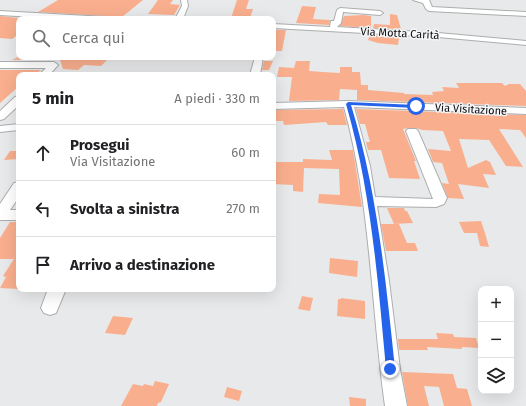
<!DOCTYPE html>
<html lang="it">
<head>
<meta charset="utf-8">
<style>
	body { margin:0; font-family:"Fira Sans",sans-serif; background:#f2f2f2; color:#202124 }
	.controls { position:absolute; right:12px; bottom:12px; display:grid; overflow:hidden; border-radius:8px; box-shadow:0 4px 16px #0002 }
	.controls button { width:36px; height:36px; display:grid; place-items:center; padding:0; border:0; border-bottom:1px solid #e0e0e0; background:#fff; color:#202124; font:20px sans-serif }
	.stop { position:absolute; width:12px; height:12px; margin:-9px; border:3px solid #2563eb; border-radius:50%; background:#fff }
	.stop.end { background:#2563eb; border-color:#fff; box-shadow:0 1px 4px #0008 }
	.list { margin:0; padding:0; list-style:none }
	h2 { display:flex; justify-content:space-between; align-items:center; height:52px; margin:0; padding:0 16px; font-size:17px }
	h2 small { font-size:13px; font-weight:400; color:#757577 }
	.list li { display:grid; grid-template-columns:26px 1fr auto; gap:12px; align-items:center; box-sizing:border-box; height:56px; padding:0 16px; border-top:1px solid #e0e0e0 }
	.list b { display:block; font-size:15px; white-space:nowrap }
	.list p { margin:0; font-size:13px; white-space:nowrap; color:#757577 }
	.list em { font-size:13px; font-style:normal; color:#757577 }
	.icon { flex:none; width:22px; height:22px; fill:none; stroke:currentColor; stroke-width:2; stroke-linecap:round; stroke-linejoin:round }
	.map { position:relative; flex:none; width:526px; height:406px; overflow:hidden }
	.search { position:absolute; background:#fff; box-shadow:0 4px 16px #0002; left:16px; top:16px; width:260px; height:44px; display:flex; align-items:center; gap:10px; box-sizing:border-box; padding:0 14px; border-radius:8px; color:#757577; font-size:15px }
	.panel { position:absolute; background:#fff; box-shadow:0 4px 16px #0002; left:16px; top:72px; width:260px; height:220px; border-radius:8px }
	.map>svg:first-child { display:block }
	.building { fill:#f9af8e }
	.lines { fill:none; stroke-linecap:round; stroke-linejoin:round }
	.minor-casing { stroke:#acadae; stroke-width:2 }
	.minor { fill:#fff; fill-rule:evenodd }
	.route { fill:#2563eb }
	.labels { text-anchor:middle; stroke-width:3; stroke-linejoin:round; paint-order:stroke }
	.far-street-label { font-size:11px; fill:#0c0c0d; stroke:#f5f6f8 }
</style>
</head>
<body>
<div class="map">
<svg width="526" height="406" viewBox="0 0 526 406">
	<rect width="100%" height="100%" fill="#e8e9ea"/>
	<g class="building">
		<path d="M58 0H143L122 17 38 12Z"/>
		<path d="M158 0H173L170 4 180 5 174 15 148 14Z"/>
		<path d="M237 0H249L246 9H253L250 18H231Z"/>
		<path d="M302 6 316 7 313 19 330 20 329 25 296 23Z"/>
		<path d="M390 14 397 15 401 29 373 28 374 24 390 25Z"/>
		<path d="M363 15 371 16V28L340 26 344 16Z"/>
		<path d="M0 16 19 18V34L12 39 0 38Z"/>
		<path d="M273 30H286L282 51H273Z"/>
		<path d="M370 35 403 37V39L399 38 398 45 378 43 368 40Z"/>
		<path d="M18 57 38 58 58 57 54 60H12Z"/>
		<path d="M59 57H110L101 66 84 65 78 70 63 69Z"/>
		<path d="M264 61H273L269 70H262Z"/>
		<path d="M296 61H310L309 71 323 72 340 73V67H352V72H360L361 85H368V90L404 93V94L433 95 432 92 444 91 442 87 459 88 456 83H502L505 86 509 84H520L526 91V106L357 100V90L340 89 339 100 289 101 292 77H277L279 67 294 68Z"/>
		<path d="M0 70H41L35 75H19V86L0 103Z"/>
		<path d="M343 109 347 125H328L326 122 284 125 283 121H273V110Z"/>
		<path d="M356 109 526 115V138L520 130 499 129 523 167 506 166 489 140 459 139 468 168 486 160 490 162 496 175 483 174 489 188 458 184 464 199 448 198 442 183 449 184 442 163 433 162 428 149 451 151 443 131 422 130 416 128H408L403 129 416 161H414L420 179 389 178 381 150H368L366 142H370L365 124H360Z"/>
		<path d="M329 150H353L362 207 318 203 319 194 340 195 339 169 304 168 303 192 293 191V185L273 184V162H303V159L332 160Z"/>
		<path d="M10 151H19V159L4 160Z"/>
		<path d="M380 208H404L405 211H407L413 223 394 224 387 208Z"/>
		<path d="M481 221 485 233 489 247 480 246 477 233H464L459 222Z"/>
		<path d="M10 222H19V289L0 288 6 277 3 276 14 259H0V238Z"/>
		<path d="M381 224H399L407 243H415L418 251H386Z"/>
		<path d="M330 258 358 261 357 277 329 273Z"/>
		<path d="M302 296 313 298 310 311 298 309Z"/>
		<path d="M341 298 365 301V319L337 316 338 299H341Z"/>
		<path d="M113 316 133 318 125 335 105 333Z"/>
		<path d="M436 333 453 334 454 337 476 338 479 348 462 347V349L427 347 428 350H399L398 339H438Z"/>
		<path d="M402 372 453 374 457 388 467 389 472 406H444L439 387 424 386 429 406H408Z"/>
		<path d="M155 381 169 384 161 402 158 403 157 406H121L133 384 143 386 144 384 153 386Z"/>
		<path d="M227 387 242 391 239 401 224 397Z"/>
		<path d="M349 397 366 399V406H350Z"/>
	</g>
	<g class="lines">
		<defs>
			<g id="minor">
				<path d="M181 0H187L188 6 183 19H175L182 6Z"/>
				<path d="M413 0H429L432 7 526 12V16L429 11 426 9 423 3Z"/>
				<path d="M340 8 380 11 383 13 380 15 343 12 341 23 337 27 438 33 526 41V45L438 37 273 28V24L330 27 331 21H334L337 10Z"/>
				<path d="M0 11 106 17 110 19H68L0 15Z"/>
				<path d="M255 57H263L260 75H250Z"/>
				<path d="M0 62H54L58 65 49 75H39L46 68H0Z"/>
				<path d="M19 96V105L4 119 0 120V111L15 97Z"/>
				<path d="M348 101 526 108V114L354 107 370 166 375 197 433 199 406 131 408 129H416L418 131 447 198 444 204 436 207 377 206 389 281 400 369 407 406H385C371 307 371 204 344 107L273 109V103Z"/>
				<path d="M19 124V130L0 132V126Z"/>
				<path d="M19 182V197L10 210H19V220H0V204L14 183Z"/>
				<path d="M48 289H66L56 313 50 315 44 313 41 308Z"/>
			</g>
		</defs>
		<use href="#minor" class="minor-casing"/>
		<use href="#minor" class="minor"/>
	</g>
	<path class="route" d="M348 102 416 105 418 106 416 108 351 105C377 189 386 282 395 369L394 372 390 373 387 372 386 369C378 281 371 190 346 104Z"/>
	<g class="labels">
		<g class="far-street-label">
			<text transform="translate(400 33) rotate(3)" y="4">Via Motta Carità</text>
			<text transform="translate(471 109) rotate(3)" y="4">Via Visitazione</text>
		</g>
	</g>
</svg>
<div class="controls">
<button>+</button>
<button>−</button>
<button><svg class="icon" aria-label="layers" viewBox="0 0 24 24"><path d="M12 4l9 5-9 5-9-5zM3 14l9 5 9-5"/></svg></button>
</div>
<div class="stop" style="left:416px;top:106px"></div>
<div class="stop end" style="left:390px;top:369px"></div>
<div class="search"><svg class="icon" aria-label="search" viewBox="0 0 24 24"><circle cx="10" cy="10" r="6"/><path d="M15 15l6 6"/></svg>Cerca qui</div>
<section class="panel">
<h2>5 min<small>A piedi · 330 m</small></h2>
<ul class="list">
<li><svg class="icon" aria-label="ahead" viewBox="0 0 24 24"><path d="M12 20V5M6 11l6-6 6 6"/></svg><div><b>Prosegui</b><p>Via Visitazione</p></div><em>60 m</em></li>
<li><svg class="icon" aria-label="left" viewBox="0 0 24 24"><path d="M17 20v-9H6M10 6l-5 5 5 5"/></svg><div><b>Svolta a sinistra</b></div><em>270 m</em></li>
<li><svg class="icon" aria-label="arrive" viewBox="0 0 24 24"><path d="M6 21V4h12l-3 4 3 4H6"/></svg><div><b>Arrivo a destinazione</b></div></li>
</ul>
</section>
</div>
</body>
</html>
